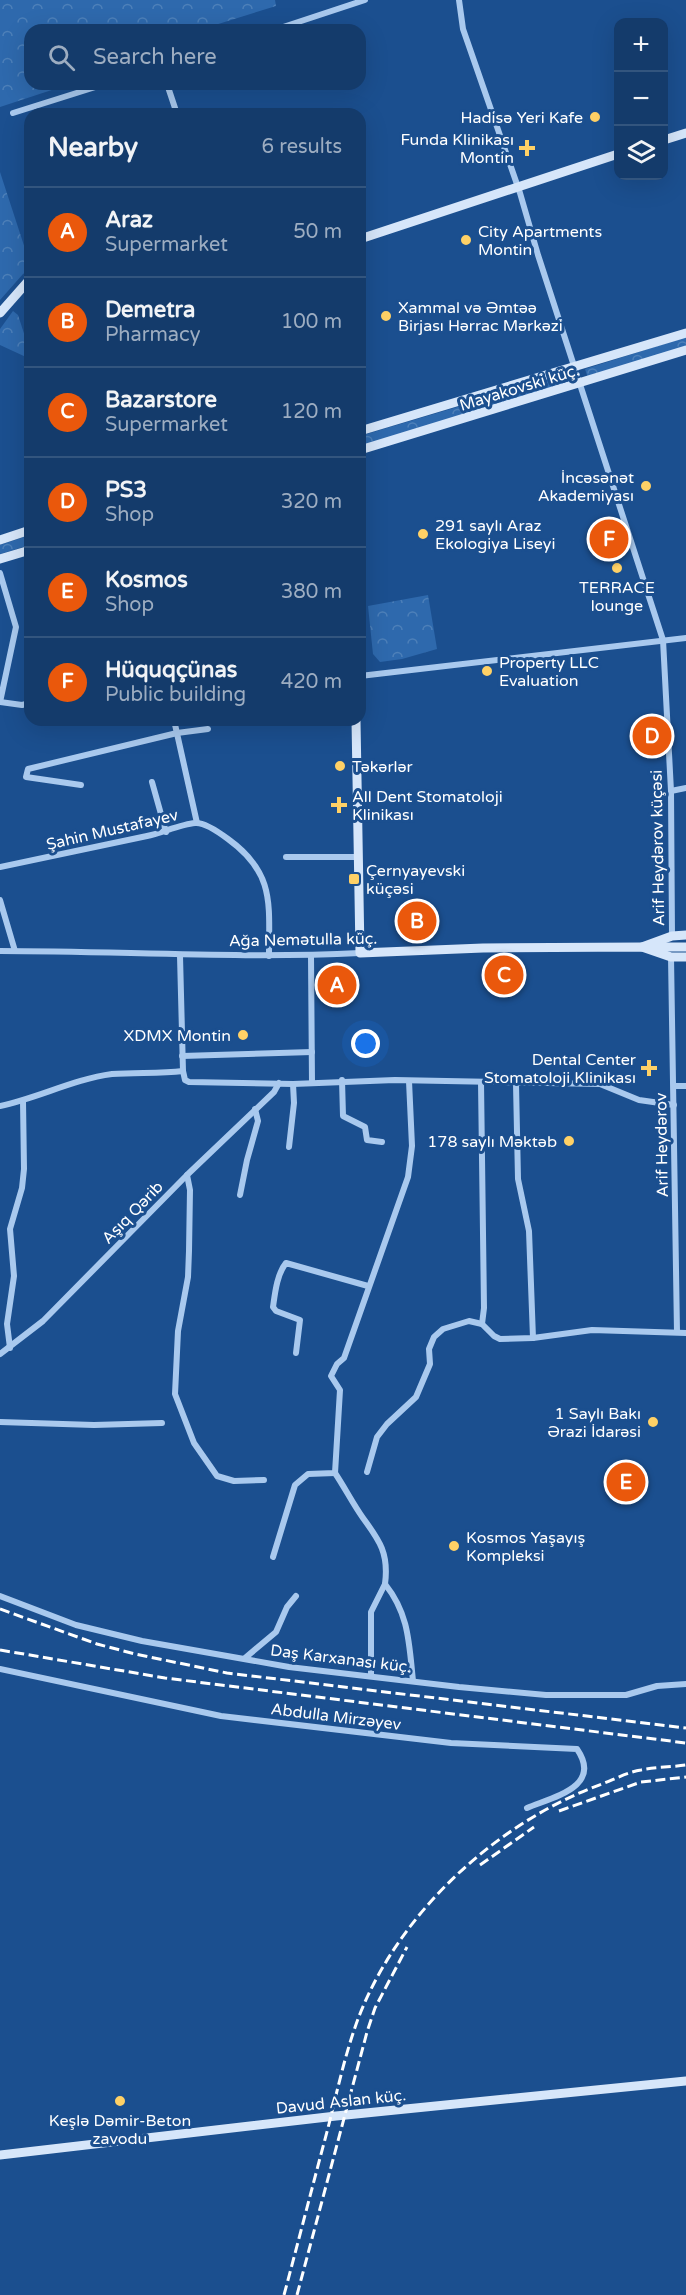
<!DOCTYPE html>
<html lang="en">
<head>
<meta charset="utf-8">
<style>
	body { margin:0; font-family:"Varela Round",sans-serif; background:#214673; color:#f1f3f6 }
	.controls { position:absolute; right:18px; top:18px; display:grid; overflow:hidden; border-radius:12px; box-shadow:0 6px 24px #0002 }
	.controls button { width:54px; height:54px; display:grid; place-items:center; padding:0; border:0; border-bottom:2px solid #33557e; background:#143b6b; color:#f1f3f6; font:30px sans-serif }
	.you { position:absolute; left:366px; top:1044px; width:21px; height:21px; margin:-15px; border:4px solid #fff; border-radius:50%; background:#1a73e8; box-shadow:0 0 0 9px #1a73e833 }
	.badge { display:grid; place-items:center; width:39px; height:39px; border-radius:50%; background:#ea580c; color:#fff; font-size:20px; font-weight:700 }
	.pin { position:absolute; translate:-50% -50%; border:3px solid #fff; box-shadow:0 2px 6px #0006 }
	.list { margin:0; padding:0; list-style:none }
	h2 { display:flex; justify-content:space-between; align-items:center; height:78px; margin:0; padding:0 24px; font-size:26px }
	h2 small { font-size:20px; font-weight:400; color:#9dadc1 }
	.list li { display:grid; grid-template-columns:39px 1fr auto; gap:18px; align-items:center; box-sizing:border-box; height:90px; padding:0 24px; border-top:2px solid #33557e }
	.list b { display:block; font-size:22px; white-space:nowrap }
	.list p { margin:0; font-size:20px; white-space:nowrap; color:#9dadc1 }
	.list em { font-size:20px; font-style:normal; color:#9dadc1 }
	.icon { flex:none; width:33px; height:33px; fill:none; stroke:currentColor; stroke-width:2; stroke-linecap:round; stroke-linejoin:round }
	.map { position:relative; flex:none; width:686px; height:2295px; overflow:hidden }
	.search { position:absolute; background:#143b6b; box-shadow:0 6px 24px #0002; left:24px; top:24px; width:342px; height:66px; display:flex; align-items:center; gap:15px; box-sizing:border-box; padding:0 21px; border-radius:18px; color:#9dadc1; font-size:22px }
	.panel { position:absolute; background:#143b6b; box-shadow:0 6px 24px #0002; left:24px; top:108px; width:342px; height:618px; border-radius:18px }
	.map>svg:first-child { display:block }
	.forest { fill:url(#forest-crowns) }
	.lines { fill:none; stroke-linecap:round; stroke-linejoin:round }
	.street { stroke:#a9c9ee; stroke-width:6 }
	.secondary { stroke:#d6e6fa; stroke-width:9 }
	.rail { stroke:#fff; stroke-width:3; stroke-dasharray:10 4.5; stroke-linecap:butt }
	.poi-dot { fill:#ffd166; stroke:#1b4f8f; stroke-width:2 }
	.labels { text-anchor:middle; stroke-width:6; stroke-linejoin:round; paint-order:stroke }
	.poi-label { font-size:16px; fill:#fff; stroke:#1b4f8f; text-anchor:start }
	.street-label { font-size:16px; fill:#fff; stroke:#1b4f8f }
</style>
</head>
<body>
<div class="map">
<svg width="686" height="2295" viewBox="0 0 686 2295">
	<defs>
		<pattern id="forest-crowns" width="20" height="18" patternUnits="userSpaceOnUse" patternTransform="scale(1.5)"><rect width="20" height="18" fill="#2e69ad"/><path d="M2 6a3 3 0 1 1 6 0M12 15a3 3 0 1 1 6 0" fill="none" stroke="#4d80b9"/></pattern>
	</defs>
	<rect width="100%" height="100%" fill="#1b4f8f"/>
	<g class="forest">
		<path d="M0 0H275L276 6 199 30H30V84H70L0 107Z"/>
		<path d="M0 172 30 264V269L23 274 0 300Z"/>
		<path d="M13 311 18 315 30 352V355L26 357 0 345V329Z"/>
		<path d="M686 337V346L588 378 585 369Z"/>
		<path d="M571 373 573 382 360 446V436Z"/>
		<path d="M30 535V545L0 554V545Z"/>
		<path d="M428 595 437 649 402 659 380 662 373 654 368 606Z"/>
	</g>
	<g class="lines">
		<g class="street">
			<path d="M459 0 463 29 520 193 538 255 663 640 671 791 672 936"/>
			<path d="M274 30 365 0"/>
			<path d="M167 84 177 114"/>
			<path d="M13 113 105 84"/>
			<path d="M0 573 16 627 0 702"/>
			<path d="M360 676 686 638"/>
			<path d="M0 702 22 705 30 703"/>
			<path d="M174 720 197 823"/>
			<path d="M152 782 166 832"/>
			<path d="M81 785 26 777 28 769 177 733 208 729"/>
			<path d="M671 791 686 788"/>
			<path d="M286 857H359"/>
			<path d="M0 867C49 857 98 846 147 836 161 833 182 824 195 823 205 822 220 833 228 839 275 873 269 904 269 956"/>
			<path d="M0 900 15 951"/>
			<path d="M0 951C120 951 240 959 360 953"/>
			<path d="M180 956 183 1071 185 1080 189 1082 293 1084 395 1080 600 1084 639 1100 674 1105"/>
			<path d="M311 956 312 1082"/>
			<path d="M671 957 677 1332"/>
			<path d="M182 1056 312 1052"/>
			<path d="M342 1080 343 1116 365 1127 367 1140 382 1142"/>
			<path d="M481 1082 484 1308 482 1324"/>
			<path d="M516 1084 518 1179 529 1231 533 1338"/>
			<path d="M674 1086H686"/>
			<path d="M0 1106C38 1098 74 1079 112 1074 136 1072 159 1074 183 1071"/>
			<path d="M289 1147 294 1103 293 1084"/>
			<path d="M187 1175 190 1190 189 1251 188 1277 178 1331 175 1394 194 1443 217 1476 234 1481 264 1480"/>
			<path d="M240 1195 247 1160 258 1121 255 1109"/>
			<path d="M10 1348 7 1324 14 1276 10 1229 22 1188 24 1169 23 1101"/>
			<path d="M296 1353 300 1320 276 1311 273 1307C275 1293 277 1274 286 1263L368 1286"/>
			<path d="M0 1354 43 1321 187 1175 274 1092 279 1083"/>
			<path d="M0 1422 94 1425 162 1423"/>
			<path d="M367 1472 377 1437 387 1424 416 1397 430 1364 429 1349 434 1337 443 1329 469 1321 482 1324 494 1336 500 1339 533 1338 592 1330 686 1333"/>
			<path d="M335 1473C345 1488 353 1504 363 1518 380 1541 389 1554 385 1584 409 1614 409 1643 413 1681"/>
			<path d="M273 1557 295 1485 308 1474 335 1473 340 1390 331 1376 337 1364 344 1358 408 1177 412 1146 409 1081"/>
			<path d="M0 1596 76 1625 142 1641 289 1667 459 1687 546 1695H626L657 1686 686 1684"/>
			<path d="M245 1658 276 1632 287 1607 296 1596"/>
			<path d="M0 1669 221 1716 451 1743 577 1749C603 1787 553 1797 527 1808"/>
			<path d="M371 1676V1612L385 1584"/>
		</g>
		<g class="secondary">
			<path d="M664 140 686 133"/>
			<path d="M360 239 618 154"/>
			<path d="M0 313 30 279"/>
			<path d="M360 431 686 333"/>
			<path d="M360 450 686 350"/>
			<path d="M0 540 30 530"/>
			<path d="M0 559 30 550"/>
			<path d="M356 720 360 953 483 948 642 947 671 957H686"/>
			<path d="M642 947 672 936 686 935"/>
			<path d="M649 947H686"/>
			<path d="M0 2155 336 2116 686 2081"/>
		</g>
		<g class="rail">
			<path d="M0 1609 97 1644 135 1654 227 1673 686 1728"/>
			<path d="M0 1650 165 1678 686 1743"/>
			<path d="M559 1811 641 1782 686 1777"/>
			<path d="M480 1865 534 1827"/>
			<path d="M284 2295C299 2239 313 2184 328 2128 337 2092 345 2054 358 2019 398 1913 497 1822 602 1784 615 1779 628 1772 641 1770 655 1767 671 1767 686 1765"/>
			<path d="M297 2295 367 2032 375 2008 407 1947"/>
		</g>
	</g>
	<g class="poi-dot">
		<circle cx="595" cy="117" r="6"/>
		<path d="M524 139h6v6h6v6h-6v6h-6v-6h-6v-6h6z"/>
		<circle cx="466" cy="240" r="6"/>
		<circle cx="386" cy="316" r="6"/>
		<circle cx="646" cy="486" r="6"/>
		<circle cx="423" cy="534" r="6"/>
		<circle cx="617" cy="568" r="6"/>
		<circle cx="487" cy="671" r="6"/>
		<circle cx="340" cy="766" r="6"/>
		<path d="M336 796h6v6h6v6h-6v6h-6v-6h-6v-6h6z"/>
		<rect x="348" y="873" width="12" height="12" rx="3"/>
		<circle cx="243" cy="1035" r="6"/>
		<path d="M646 1059h6v6h6v6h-6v6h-6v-6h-6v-6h6z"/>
		<circle cx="569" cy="1141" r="6"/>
		<circle cx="653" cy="1422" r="6"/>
		<circle cx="454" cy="1546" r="6"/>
		<circle cx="120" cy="2101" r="6"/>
	</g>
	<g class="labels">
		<g class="poi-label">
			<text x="583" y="123" text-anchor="end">Hadisə Yeri Kafe</text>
			<text x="514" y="145" text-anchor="end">Funda Klinikası<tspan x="514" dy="18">Montin</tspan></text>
			<text x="478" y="237">City Apartments<tspan x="478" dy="18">Montin</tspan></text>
			<text x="398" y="313">Xammal və Əmtəə<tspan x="398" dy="18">Birjası Hərrac Mərkəzi</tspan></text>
			<text x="634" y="483" text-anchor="end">İncəsənət<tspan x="634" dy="18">Akademiyası</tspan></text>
			<text x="435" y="531">291 saylı Araz<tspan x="435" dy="18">Ekologiya Liseyi</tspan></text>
			<text x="617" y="593" text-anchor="middle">TERRACE<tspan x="617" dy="18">lounge</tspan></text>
			<text x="499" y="668">Property LLC<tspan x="499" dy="18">Evaluation</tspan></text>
			<text x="352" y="772">Təkərlər</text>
			<text x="352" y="802">All Dent Stomatoloji<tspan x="352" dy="18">Klinikası</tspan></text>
			<text x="366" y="876">Çernyayevski<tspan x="366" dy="18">küçəsi</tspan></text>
			<text x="231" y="1041" text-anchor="end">XDMX Montin</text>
			<text x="636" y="1065" text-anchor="end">Dental Center<tspan x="636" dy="18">Stomatoloji Klinikası</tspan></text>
			<text x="557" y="1147" text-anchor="end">178 saylı Məktəb</text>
			<text x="641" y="1419" text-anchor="end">1 Saylı Bakı<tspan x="641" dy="18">Ərazi İdarəsi</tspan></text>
			<text x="466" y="1543">Kosmos Yaşayış<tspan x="466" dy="18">Kompleksi</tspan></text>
			<text x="120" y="2126" text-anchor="middle">Keşlə Dəmir-Beton<tspan x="120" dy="18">zavodu</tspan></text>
		</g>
		<g class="street-label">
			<text transform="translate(519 387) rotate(-17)" y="6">Mayakovski küç.</text>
			<text transform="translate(112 829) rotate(-13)" y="6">Şahin Mustafayev</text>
			<text transform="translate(657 848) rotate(-91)" y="6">Arif Heydərov küçəsi</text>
			<text transform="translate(303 939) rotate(-1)" y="6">Ağa Nemətulla küç.</text>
			<text transform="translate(661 1145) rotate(-91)" y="6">Arif Heydərov</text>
			<text transform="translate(132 1212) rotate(-46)" y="6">Aşıq Qərib</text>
			<text transform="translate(341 1658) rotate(7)" y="6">Daş Karxanası küç.</text>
			<text transform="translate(336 1716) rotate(7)" y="6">Abdulla Mirzəyev</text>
			<text transform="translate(341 2101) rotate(-6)" y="6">Davud Aslan küç.</text>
		</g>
	</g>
</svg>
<div class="controls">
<button>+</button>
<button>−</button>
<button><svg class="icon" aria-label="layers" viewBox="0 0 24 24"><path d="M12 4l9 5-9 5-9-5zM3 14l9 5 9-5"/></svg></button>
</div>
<div class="you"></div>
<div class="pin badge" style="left:337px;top:985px">A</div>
<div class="pin badge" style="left:417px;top:921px">B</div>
<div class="pin badge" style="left:504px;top:975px">C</div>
<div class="pin badge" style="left:652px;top:736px">D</div>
<div class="pin badge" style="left:626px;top:1482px">E</div>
<div class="pin badge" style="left:609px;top:539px">F</div>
<div class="search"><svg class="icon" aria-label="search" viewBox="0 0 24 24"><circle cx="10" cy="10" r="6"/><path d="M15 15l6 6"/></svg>Search here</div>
<section class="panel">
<h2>Nearby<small>6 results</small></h2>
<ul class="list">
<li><span class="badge">A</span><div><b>Araz</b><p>Supermarket</p></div><em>50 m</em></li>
<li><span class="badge">B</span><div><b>Demetra</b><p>Pharmacy</p></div><em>100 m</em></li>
<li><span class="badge">C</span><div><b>Bazarstore</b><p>Supermarket</p></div><em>120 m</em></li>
<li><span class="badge">D</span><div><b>PS3</b><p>Shop</p></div><em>320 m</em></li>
<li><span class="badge">E</span><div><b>Kosmos</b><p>Shop</p></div><em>380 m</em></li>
<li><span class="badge">F</span><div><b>Hüquqçünas</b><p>Public building</p></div><em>420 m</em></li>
</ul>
</section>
</div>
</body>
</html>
